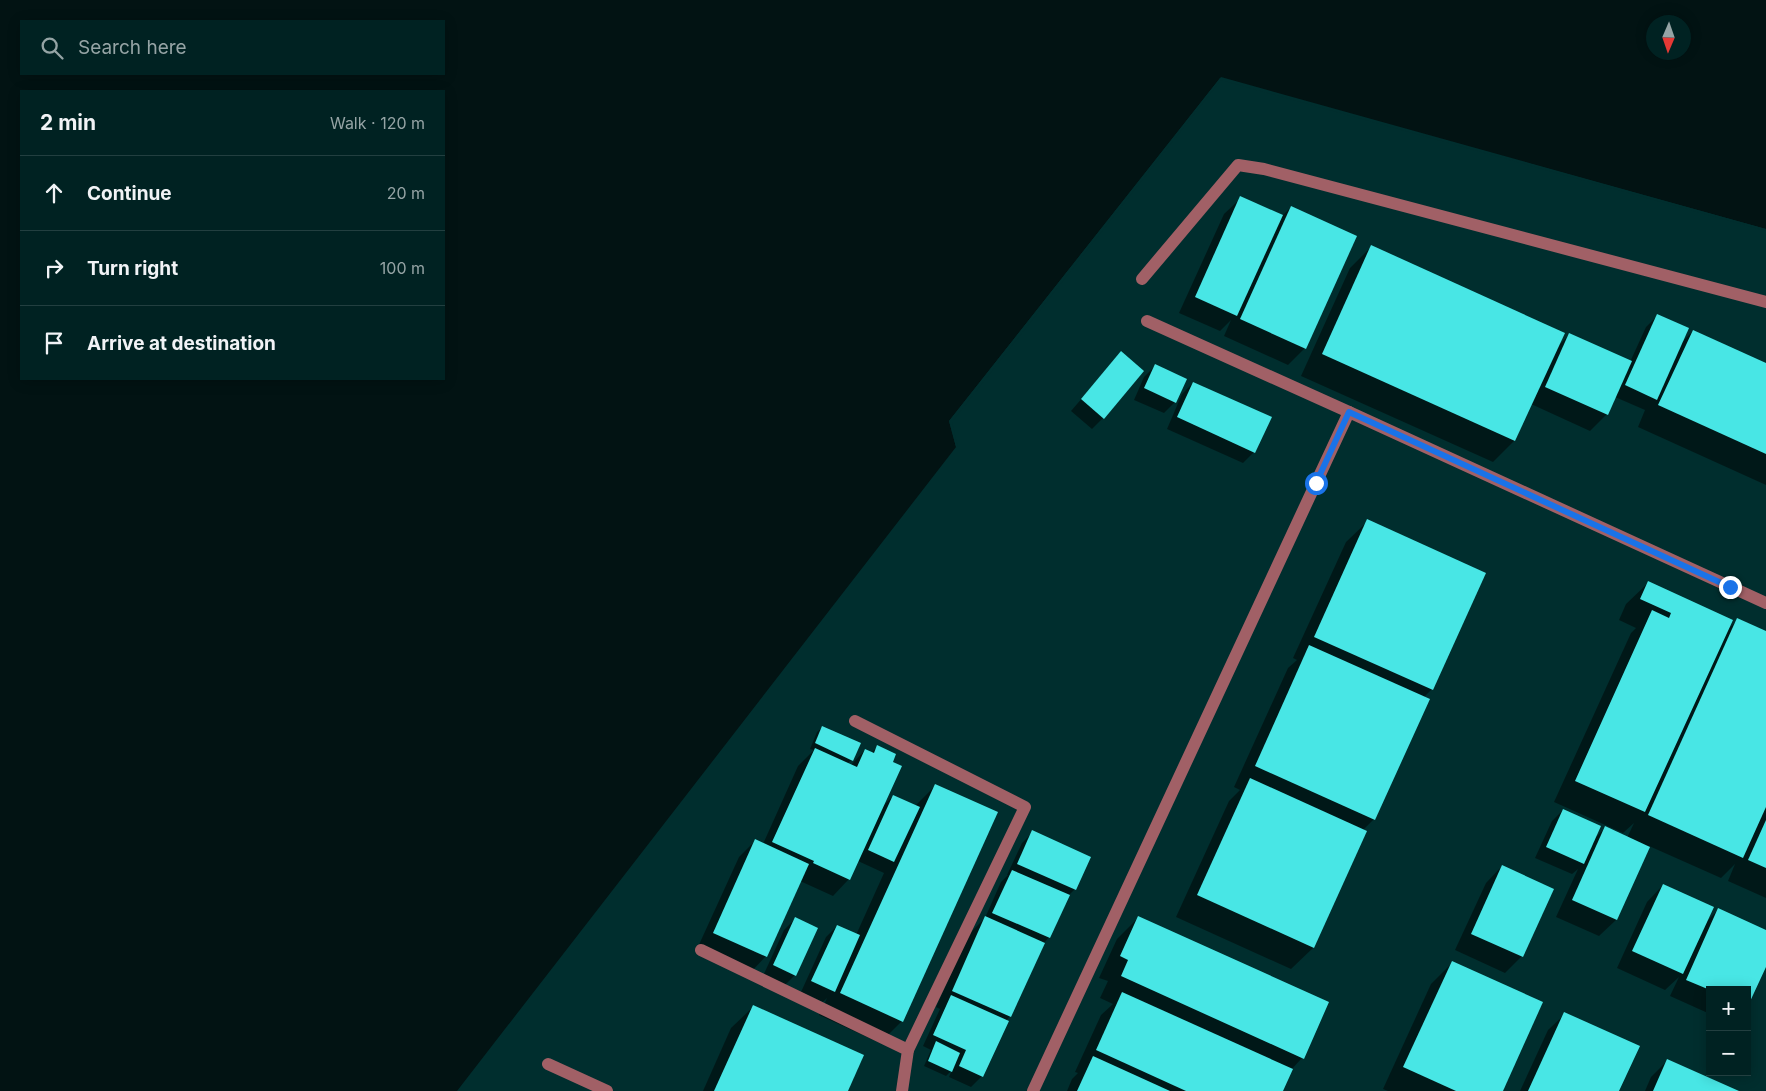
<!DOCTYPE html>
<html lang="en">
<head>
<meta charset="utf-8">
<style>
	body { margin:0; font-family:Inter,sans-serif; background:#0a2a2a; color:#f1f3f6 }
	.controls { position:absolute; right:15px; bottom:15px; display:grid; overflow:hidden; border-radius:0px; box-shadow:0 2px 12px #0003 }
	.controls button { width:45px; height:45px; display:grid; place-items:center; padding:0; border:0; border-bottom:1px solid #223f40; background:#022; color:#f1f3f6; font:25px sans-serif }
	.compass { position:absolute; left:1646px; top:15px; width:45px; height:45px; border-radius:50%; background:#022; box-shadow:0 2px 12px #0003; rotate:182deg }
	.stop { position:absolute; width:15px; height:15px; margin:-11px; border:4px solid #1a73e8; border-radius:50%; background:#fff }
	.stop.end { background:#1a73e8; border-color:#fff; box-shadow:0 1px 5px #0008 }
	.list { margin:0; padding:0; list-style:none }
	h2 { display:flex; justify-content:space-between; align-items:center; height:65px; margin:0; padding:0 20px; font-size:21px }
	h2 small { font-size:16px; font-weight:400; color:#95a4a5 }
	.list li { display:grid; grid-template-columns:32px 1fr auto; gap:15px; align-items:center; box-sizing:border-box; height:75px; padding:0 20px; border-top:1px solid #223f40 }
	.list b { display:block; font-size:19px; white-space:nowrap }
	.list em { font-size:16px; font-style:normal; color:#95a4a5 }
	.icon { flex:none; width:28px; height:28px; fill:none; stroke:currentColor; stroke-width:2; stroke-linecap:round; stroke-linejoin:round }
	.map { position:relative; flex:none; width:1766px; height:1091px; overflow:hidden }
	.search { position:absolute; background:#022; box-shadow:0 2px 12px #0003; left:20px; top:20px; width:425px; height:55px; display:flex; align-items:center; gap:12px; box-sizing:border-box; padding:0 18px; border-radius:0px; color:#95a4a5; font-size:19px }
	.panel { position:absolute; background:#022; box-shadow:0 2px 12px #0003; left:20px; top:90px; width:425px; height:290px; border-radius:0px }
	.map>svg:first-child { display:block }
	.water { fill:#021313; fill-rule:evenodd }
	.pier { fill:#002e2e }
	.shadow { fill:#0007 }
	.building { fill:#48e6e5 }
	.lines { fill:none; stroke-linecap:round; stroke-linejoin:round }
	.minor { stroke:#a16066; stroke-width:12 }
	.route { stroke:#1a73e8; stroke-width:6 }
</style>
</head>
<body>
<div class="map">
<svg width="1766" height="1091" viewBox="0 0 1766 1091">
	<rect width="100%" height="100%" fill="#002e2e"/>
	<path class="water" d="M0 0H1766V229L1220 78 949 421 956 447 457 1091H0ZM21 21H444V74H21ZM1654 22H1684V52H1654ZM21 91H444V379H21Z"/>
	<path class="pier" d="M1221 77 1766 229V231L1221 80 952 422 958 448 956 447 949 421Z"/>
	<g class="shadow">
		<path d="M1241 198 1282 216 1291 207 1305 348 1288 365 1224 336 1231 320 1220 331 1179 313 1224 214Z"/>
		<path d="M1371 247 1557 347 1569 335 1630 362 1646 327 1657 316 1681 343 1693 331 1766 364V485L1638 427 1645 410 1615 397 1607 414 1590 431 1531 404 1514 441 1493 462 1301 376 1350 268Z"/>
		<path d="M1121 353 1103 418 1092 429 1071 411Z"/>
		<path d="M1155 366 1175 402 1164 413 1134 400 1144 377Z"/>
		<path d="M1193 383 1254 452 1243 463 1167 429 1182 394Z"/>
		<path d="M1368 521 1484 574 1432 689 1423 698 1374 819 1363 830 1366 831 1313 948 1291 969 1176 917 1229 801 1240 790 1234 787 1288 668 1297 660 1293 658 1346 542Z"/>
		<path d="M1648 583 1726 631 1738 620 1766 633V898L1728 881 1735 864 1721 878 1649 846 1616 920 1599 936 1556 917 1578 869 1572 874 1535 858 1552 821 1563 810 1594 839 1605 828 1627 838 1634 823 1623 833 1554 802 1631 633 1636 628 1619 620 1626 604Z"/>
		<path d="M823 727 851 760 847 764 850 766 865 750 871 753 877 747 882 807 893 796 915 806 936 785 902 1021 880 1043 819 1015 827 998 823 1002 801 992 826 937 837 926 856 935 884 873 858 861 849 879 833 896 800 881 766 956 750 973 697 949 739 857 755 841 763 844 798 766 814 750 810 749 817 732Z"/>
		<path d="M1033 832 1075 889 1067 897 1049 937 1044 943 1010 1016 1006 1021 982 1076 971 1087 949 1077 952 1070 946 1076 924 1066 931 1050 923 1046 940 1009 936 1007 969 934 985 918 1001 882 1008 875H1007L1022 843Z"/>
		<path d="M1502 866 1522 956 1505 973 1455 950 1486 883Z"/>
		<path d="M1663 885 1705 923 1718 910 1766 931V964L1747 990H1710V1014L1670 996 1679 977 1665 990 1617 968 1647 902Z"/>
		<path d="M1138 918 1302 1058 1291 1070 1281 1091H1067L1072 1079 1078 1073 1075 1072 1101 1015 1113 1004 1100 998 1108 981 1099 978 1117 939Z"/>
		<path d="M795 919V975L784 986 763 976 784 930Z"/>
		<path d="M1452 963 1502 1091H1388L1383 1089 1431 984Z"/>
		<path d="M753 1007 846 1091H703L731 1028Z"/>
		<path d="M1565 1014 1618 1091H1520L1548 1030Z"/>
		<path d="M1668 1060 1736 1091H1645L1651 1077Z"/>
	</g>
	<g class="building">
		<path d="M1240 196 1283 215 1237 316 1195 297Z"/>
		<path d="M1291 206 1357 236 1306 349 1240 319Z"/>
		<path d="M1371 245 1565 333 1515 441 1322 354Z"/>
		<path d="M1657 314 1689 328 1657 400 1625 385Z"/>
		<path d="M1693 330 1766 363V454L1658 405Z"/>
		<path d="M1569 333 1632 361 1608 415 1545 387Z"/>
		<path d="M1121 351 1144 371 1104 419 1081 399Z"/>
		<path d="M1155 364 1187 379 1176 403 1144 388Z"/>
		<path d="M1193 382 1272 417 1255 453 1177 417Z"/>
		<path d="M1367 519 1486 573 1433 690 1314 637Z"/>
		<path d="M1648 581 1733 620 1645 812 1575 781 1652 610 1669 618 1671 613 1640 599Z"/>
		<path d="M1737 618 1766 631V807L1743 858 1648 815Z"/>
		<path d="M1309 645 1430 699 1375 820 1255 766Z"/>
		<path d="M822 726 861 743 853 761 815 743Z"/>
		<path d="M877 745 896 754 893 762 902 766 850 880 813 863 814 861 772 842 815 748 857 767 865 749 874 753Z"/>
		<path d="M1250 778 1367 831 1314 948 1197 895Z"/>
		<path d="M935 784 998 812 903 1022 840 993Z"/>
		<path d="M893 795 920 807 894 862 868 850Z"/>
		<path d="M1563 809 1601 826 1584 864 1546 847Z"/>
		<path d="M1766 820V868L1748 860Z"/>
		<path d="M1605 826 1650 847 1617 920 1572 900Z"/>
		<path d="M1032 830 1091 857 1076 890 1017 864Z"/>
		<path d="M755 839 809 864 767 957 713 933Z"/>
		<path d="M1502 865 1554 889 1523 957 1471 934Z"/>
		<path d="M1012 870 1070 895 1050 938 992 913Z"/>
		<path d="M1663 884 1714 907 1683 974 1632 951Z"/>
		<path d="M1718 908 1766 930V967L1747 1008V990H1710L1686 980Z"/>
		<path d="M985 916 1045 943 1011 1017 952 991Z"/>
		<path d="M1138 916 1329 1002 1304 1059 1121 976 1128 960 1120 956Z"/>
		<path d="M795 917 818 928 796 976 773 965Z"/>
		<path d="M837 925 860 935 835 992 811 981Z"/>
		<path d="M1452 961 1543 1002 1503 1091H1456L1403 1067Z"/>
		<path d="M1122 992 1293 1069 1283 1091H1186L1096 1050Z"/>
		<path d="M951 995 1009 1021 983 1077 959 1066 966 1050 933 1035Z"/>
		<path d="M753 1005 864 1055 848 1091H714Z"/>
		<path d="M1564 1012 1640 1046 1619 1091H1528Z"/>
		<path d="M936 1041 960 1053 952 1072 928 1061Z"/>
		<path d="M1093 1056 1170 1091H1077Z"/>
		<path d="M1667 1059 1739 1091H1653Z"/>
	</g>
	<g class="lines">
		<g class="minor">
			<path d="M1142 279 1238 165 1264 169 1766 302"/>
			<path d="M1147 321 1349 412 1766 603"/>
			<path d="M855 721 1025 807 908 1050"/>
			<path d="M701 950 908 1050 902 1091"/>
			<path d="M548 1064 607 1091"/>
			<path d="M1033 1091 1349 412"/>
		</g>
	</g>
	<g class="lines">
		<path class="route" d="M1316 483 1349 412 1730 587"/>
	</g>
</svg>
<div class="controls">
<button>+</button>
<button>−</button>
</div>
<svg class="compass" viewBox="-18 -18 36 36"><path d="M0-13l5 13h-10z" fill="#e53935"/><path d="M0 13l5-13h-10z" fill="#95a4a5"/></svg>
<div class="stop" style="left:1316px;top:483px"></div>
<div class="stop end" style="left:1730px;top:587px"></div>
<div class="search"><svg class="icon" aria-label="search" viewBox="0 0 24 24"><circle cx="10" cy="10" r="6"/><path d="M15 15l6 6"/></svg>Search here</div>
<section class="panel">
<h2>2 min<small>Walk · 120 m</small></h2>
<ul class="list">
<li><svg class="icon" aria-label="ahead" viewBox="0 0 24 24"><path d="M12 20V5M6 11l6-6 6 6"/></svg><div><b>Continue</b></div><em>20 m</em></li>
<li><svg class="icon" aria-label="right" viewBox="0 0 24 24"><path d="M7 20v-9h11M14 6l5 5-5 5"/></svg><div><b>Turn right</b></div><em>100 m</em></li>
<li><svg class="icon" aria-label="arrive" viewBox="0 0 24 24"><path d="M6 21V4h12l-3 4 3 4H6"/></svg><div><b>Arrive at destination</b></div></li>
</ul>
</section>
</div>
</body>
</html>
